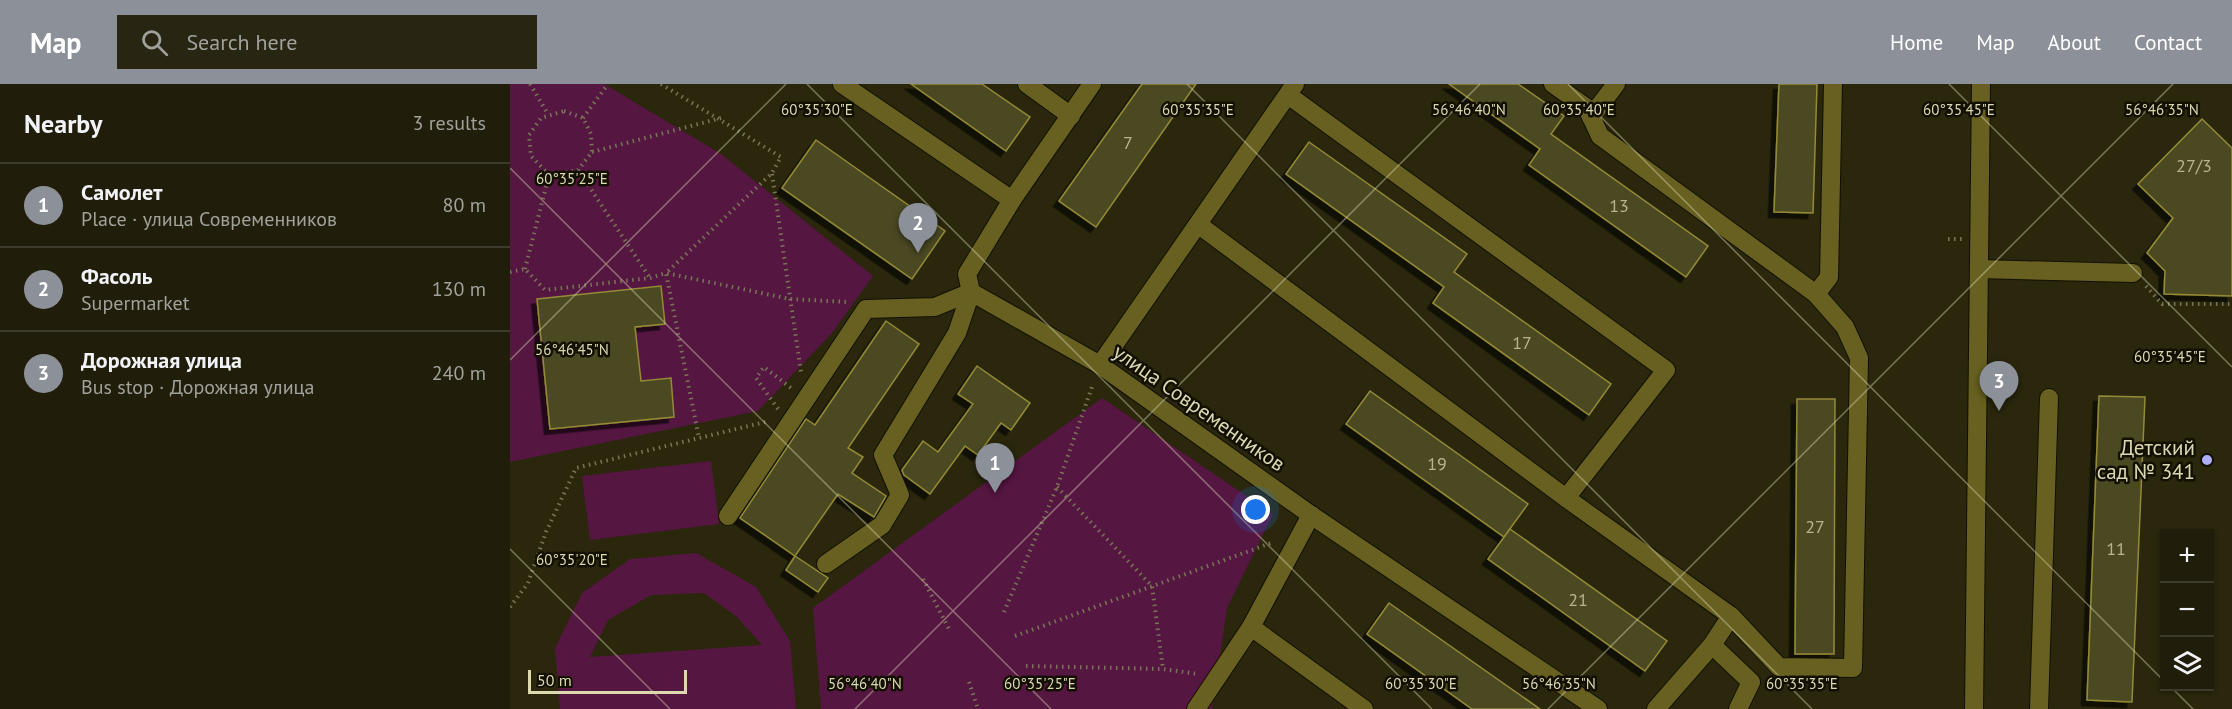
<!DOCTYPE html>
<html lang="en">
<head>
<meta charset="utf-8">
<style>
	body { margin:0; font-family:"PT Sans",sans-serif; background:#282613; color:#f1f3f6 }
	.controls { position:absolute; right:18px; bottom:18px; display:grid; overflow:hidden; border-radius:0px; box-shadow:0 2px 4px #0004 }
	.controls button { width:54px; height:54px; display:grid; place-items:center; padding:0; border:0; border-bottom:2px solid #3d3b2b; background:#201d0a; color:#f1f3f6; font:30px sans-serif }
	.scale { position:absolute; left:18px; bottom:15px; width:159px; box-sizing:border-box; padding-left:6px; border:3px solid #dcd9b1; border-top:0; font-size:16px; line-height:21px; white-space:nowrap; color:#dcd9b1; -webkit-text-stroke:4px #131000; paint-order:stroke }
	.you { position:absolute; left:746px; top:426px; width:21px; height:21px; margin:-15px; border:4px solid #fff; border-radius:50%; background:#1a73e8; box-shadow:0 0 0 9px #1a73e833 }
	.badge { display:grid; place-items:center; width:39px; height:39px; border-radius:50%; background:#8c9099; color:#fff; font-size:20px; font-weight:700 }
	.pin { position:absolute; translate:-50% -50px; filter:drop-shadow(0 2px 3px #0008) }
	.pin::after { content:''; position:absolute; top:32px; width:21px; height:18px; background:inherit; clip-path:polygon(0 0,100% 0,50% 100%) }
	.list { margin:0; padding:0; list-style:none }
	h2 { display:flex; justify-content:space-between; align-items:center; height:78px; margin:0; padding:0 24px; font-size:26px }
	h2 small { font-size:20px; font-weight:400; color:#a2a29c }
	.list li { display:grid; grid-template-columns:39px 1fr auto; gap:18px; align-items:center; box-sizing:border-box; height:84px; padding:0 24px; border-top:2px solid #3d3b2b }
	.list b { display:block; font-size:22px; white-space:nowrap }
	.list p { margin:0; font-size:20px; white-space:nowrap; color:#a2a29c }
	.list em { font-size:20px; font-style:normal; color:#a2a29c }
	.icon { flex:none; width:33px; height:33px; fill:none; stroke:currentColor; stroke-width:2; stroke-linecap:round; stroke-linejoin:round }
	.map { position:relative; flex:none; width:1722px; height:625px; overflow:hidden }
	header { display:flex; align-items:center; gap:36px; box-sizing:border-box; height:84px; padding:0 30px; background:#8c9099; color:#fff }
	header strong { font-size:28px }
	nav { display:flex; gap:33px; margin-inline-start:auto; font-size:21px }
	.search { width:420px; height:54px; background:#282613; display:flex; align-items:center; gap:15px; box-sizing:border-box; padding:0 21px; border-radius:0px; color:#a2a29c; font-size:22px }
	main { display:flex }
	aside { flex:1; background:#201d0a }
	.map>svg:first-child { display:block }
	.green { fill:#561642; fill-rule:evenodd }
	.building { fill:#4c4820; stroke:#948b37; stroke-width:1.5; filter:url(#shadow) }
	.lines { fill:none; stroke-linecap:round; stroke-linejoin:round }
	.minor-casing { stroke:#131000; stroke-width:20 }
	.path { stroke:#797656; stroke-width:4; stroke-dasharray:1.5 4.5; stroke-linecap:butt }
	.minor { stroke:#676020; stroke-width:18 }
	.ticks { fill:none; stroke:#dcd9b1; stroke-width:1.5; stroke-opacity:0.45 }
	.poi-dot { fill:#aeaefb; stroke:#131000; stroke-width:2 }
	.labels { text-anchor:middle; stroke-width:5; stroke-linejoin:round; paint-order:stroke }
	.number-label { font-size:18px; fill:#b8b58d }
	.street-label { font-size:21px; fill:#dcd9b1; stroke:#131000 }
	.poi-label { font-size:21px; fill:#dcd9b1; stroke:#131000; text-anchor:end }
	.ticks-label { font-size:15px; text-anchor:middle; fill:#dcd9b1; stroke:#131000; stroke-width:5; stroke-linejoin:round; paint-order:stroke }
</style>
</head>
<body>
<header>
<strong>Map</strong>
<div class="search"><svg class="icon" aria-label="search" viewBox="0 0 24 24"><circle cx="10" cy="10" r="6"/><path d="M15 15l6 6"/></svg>Search here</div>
<nav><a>Home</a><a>Map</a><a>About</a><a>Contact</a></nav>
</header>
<main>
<aside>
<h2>Nearby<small>3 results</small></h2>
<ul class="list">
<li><span class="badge">1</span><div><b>Самолет</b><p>Place · улица Современников</p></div><em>80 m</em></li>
<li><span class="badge">2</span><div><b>Фасоль</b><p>Supermarket</p></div><em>130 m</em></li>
<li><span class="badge">3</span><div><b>Дорожная улица</b><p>Bus stop · Дорожная улица</p></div><em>240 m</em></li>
</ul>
</aside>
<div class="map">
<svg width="1722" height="625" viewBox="0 0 1722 625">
	<defs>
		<filter id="shadow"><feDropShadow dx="-5.5" dy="5.5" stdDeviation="0" flood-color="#0009"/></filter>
	</defs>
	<rect width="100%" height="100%" fill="#2a270d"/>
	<g class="green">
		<path d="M0 0H94L211 70 363 192 322 249 248 327 0 378Z"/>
		<path d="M592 314 763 430 717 524 702 625H311L303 524Z"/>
		<path d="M201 377 209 440 80 456 72 392Z"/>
		<path d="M186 469 246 503 280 557 286 625H50L45 564 72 509 120 475ZM194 509 226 532 252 561 80 573 98 536 141 511Z"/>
	</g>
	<g class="building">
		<path d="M401 0H472L520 33 496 67Z"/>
		<path d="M632 0H686L586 143 549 117Z"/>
		<path d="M939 0H1008L1054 32 1041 50 1198 162 1176 193 1019 81 1030 65Z"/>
		<path d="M1269 0H1307L1303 129 1264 128Z"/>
		<path d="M1692 35 1722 64V212L1654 210 1655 187 1637 169 1663 134 1628 100Z"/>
		<path d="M306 56 435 147 402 195 272 104Z"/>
		<path d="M799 58 957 170 944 188 1101 300 1079 331 923 219 934 203 776 90Z"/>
		<path d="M151 202 155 240 125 243 131 297 161 294 164 333 40 345 27 215Z"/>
		<path d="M376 237 409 260 338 364 353 373 342 389 376 412 364 433 328 410 285 472 230 434 296 335 305 341Z"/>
		<path d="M467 282 520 319 501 346 491 339 468 371 455 362 420 410 394 391 392 386 413 357 428 368 463 320 448 310Z"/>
		<path d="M860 307 1018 420 994 453 836 340Z"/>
		<path d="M1589 312 1635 313 1622 618 1577 616Z"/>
		<path d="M1287 315H1325L1324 570H1285Z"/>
		<path d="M1000 445 1157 557 1135 587 978 475Z"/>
		<path d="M285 472 318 494 308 508 276 486Z"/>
		<path d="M879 519 1030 625H962L857 550Z"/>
	</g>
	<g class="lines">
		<defs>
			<g id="minor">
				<path d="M332 0 502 116"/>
				<path d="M517 0 561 32"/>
				<path d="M582 0 502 116 457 190 461 208 590 281 801 431 1088 625"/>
				<path d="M1043 0 1077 24 1090 52 1306 210"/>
				<path d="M778 11 1156 286 1056 414"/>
				<path d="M1081 33 1106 0"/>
				<path d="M689 141 1056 414 1221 532 1269 583 1343 584 1349 274 1335 243 1306 210 1319 193 1323 0"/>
				<path d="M1469 185 1623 189"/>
				<path d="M590 281 785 0"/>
				<path d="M218 432 356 225 425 223 461 208"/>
				<path d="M316 480 372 441 390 411 373 371 447 249 461 208"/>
				<path d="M741 543 854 625"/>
				<path d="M1202 561 1241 598 1228 625"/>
				<path d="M686 625 741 543 801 431"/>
				<path d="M1146 625 1202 561 1221 532"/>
				<path d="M1464 625 1471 0"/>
				<path d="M1529 625 1539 314"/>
			</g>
		</defs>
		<use href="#minor" class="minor-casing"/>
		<g class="path">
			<path d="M20 0 38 30"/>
			<path d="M151 0 271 73 262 89 156 189 189 354"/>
			<path d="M54 27 73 34 81 50 82 68 68 86 39 91 21 72 19 51 31 34Z"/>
			<path d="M73 34 98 0"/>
			<path d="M82 68 211 34"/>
			<path d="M68 86 140 194"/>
			<path d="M262 90 291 288"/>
			<path d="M1438 155H1452"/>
			<path d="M15 185 39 91"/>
			<path d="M0 188 15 185 35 206 140 194 156 189 280 215 338 218"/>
			<path d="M1636 202 1652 220H1722"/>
			<path d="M268 325 246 294 254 283 281 304"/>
			<path d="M547 403 642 502 653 585"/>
			<path d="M413 495 440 547"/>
			<path d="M0 523 18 499 36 448 66 384 259 337"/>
			<path d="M494 528 547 403 583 300"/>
			<path d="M505 552 764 458"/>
			<path d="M516 582 653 585 688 590"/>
			<path d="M459 598 468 625"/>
		</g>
		<use href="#minor" class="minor"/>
	</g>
	<path class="ticks" d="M297 0 922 625M677 0 1302 625M1058 0 1654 597M1439 0 1722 283M0 84 541 625M0 276 276 0M0 465 160 625M1660 602 1683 625M345 625 970 0M1038 625 1663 0"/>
	<circle class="poi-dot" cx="1697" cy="376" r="6"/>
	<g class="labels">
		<g class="number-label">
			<text x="618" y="65">7</text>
			<text x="1684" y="88">27/3</text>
			<text x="1109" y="128">13</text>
			<text x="1012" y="265">17</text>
			<text x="927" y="386">19</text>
			<text x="1305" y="449">27</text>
			<text x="1606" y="471">11</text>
			<text x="1068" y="522">21</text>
		</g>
		<g class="street-label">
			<text transform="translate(689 324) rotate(35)" y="7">улица Современников</text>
		</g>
		<g class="poi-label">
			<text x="1685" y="371">Детский<tspan x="1685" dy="24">сад № 341</tspan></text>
		</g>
	</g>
	<g class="ticks-label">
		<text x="688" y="31">60°35'35"E</text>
		<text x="307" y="31">60°35'30"E</text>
		<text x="959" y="31">56°46'40"N</text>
		<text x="1069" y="31">60°35'40"E</text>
		<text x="1449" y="31">60°35'45"E</text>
		<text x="1652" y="31">56°46'35"N</text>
		<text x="62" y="100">60°35'25"E</text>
		<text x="62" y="271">56°46'45"N</text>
		<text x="1660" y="278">60°35'45"E</text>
		<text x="62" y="481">60°35'20"E</text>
		<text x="355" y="605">56°46'40"N</text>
		<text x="530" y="605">60°35'25"E</text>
		<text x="911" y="605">60°35'30"E</text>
		<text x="1049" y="605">56°46'35"N</text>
		<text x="1292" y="605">60°35'35"E</text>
	</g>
</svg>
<div class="controls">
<button>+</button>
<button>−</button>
<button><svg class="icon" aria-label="layers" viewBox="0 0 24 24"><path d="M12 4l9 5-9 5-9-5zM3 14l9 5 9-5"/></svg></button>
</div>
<div class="scale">50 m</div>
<div class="you"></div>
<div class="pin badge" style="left:485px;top:409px">1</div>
<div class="pin badge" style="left:408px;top:169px">2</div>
<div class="pin badge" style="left:1489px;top:327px">3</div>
</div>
</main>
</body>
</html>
